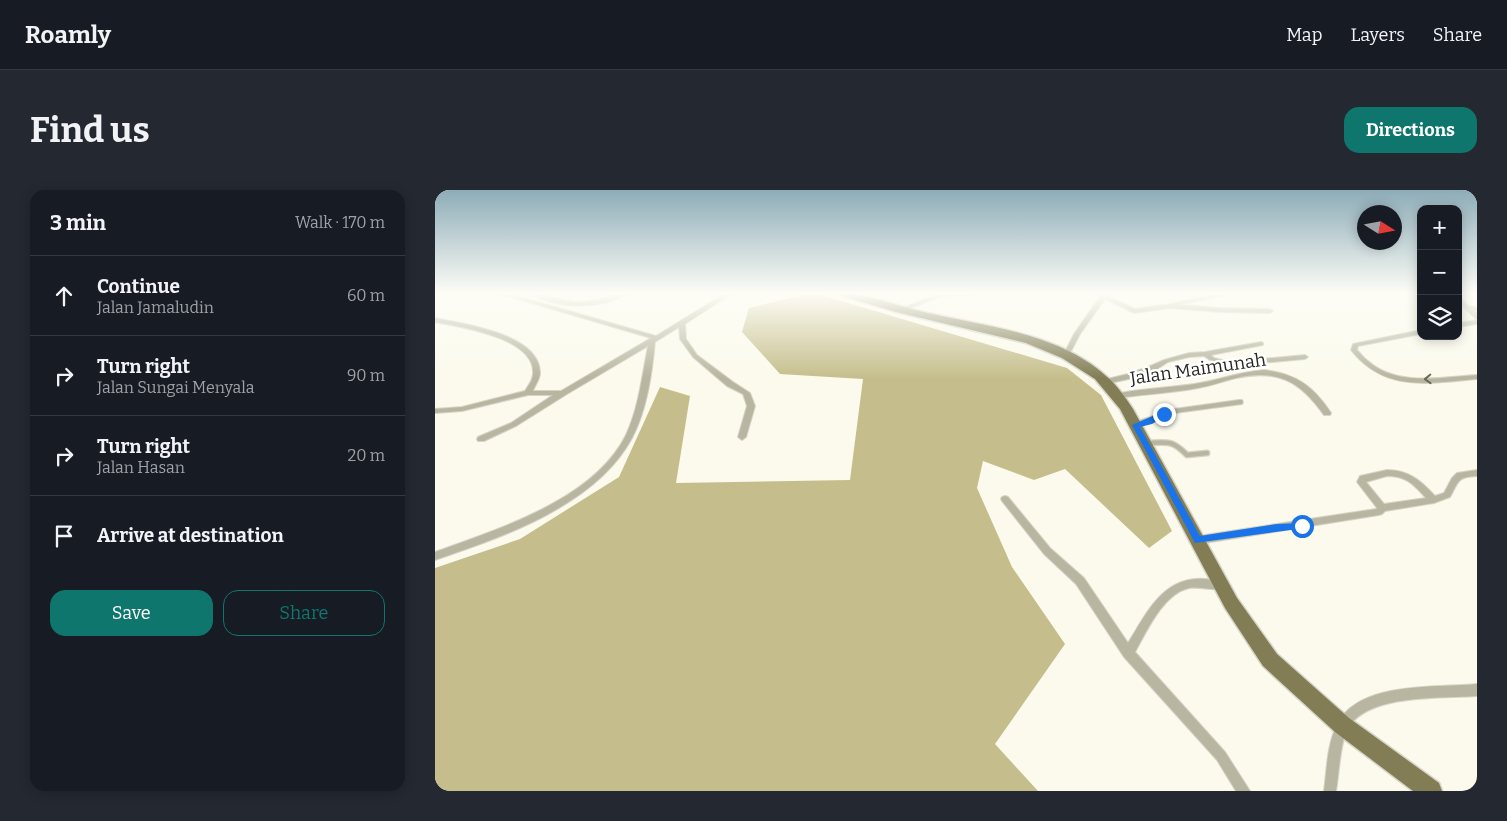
<!DOCTYPE html>
<html lang="en">
<head>
<meta charset="utf-8">
<style>
	body { margin:0; font-family:Bitter,serif; background:#242831; color:#f1f3f6 }
	.controls { position:absolute; right:15px; top:15px; display:grid; overflow:hidden; border-radius:10px; box-shadow:0 2px 12px #0003 }
	.controls button { width:45px; height:45px; display:grid; place-items:center; padding:0; border:0; border-bottom:1px solid #363941; background:#171b24; color:#f1f3f6; font:25px sans-serif }
	.compass { position:absolute; left:922px; top:15px; width:45px; height:45px; border-radius:50%; background:#171b24; box-shadow:0 2px 12px #0003; rotate:101deg }
	.stop { position:absolute; width:15px; height:15px; margin:-11px; border:4px solid #1a73e8; border-radius:50%; background:#fff }
	.stop.end { background:#1a73e8; border-color:#fff; box-shadow:0 1px 5px #0008 }
	.list { margin:0; padding:0; list-style:none }
	h2 { display:flex; justify-content:space-between; align-items:center; height:65px; margin:0; padding:0 20px; font-size:21px }
	h2 small { font-size:16px; font-weight:400; color:#9ea1a6 }
	.list li { display:grid; grid-template-columns:32px 1fr auto; gap:15px; align-items:center; box-sizing:border-box; height:80px; padding:0 20px; border-top:1px solid #363941 }
	.list b { display:block; font-size:19px; white-space:nowrap }
	.list p { margin:0; font-size:16px; white-space:nowrap; color:#9ea1a6 }
	.list em { font-size:16px; font-style:normal; color:#9ea1a6 }
	.actions { display:flex; gap:10px; padding:15px 20px }
	.actions a { flex:1; padding:11px 0; border:1px solid #0f766e; border-radius:15px; text-align:center; font-size:18px; color:#0f766e }
	.actions .main { background:#0f766e; color:#fff }
	.icon { flex:none; width:28px; height:28px; fill:none; stroke:currentColor; stroke-width:2; stroke-linecap:round; stroke-linejoin:round }
	.map { position:relative; flex:none; width:1042px; height:601px; overflow:hidden; border-radius:15px }
	header { display:flex; align-items:center; gap:30px; box-sizing:border-box; height:70px; padding:0 25px; background:#171b24; border-bottom:1px solid #363941 }
	header strong { font-size:24px }
	nav { display:flex; gap:28px; margin-inline-start:auto; font-size:18px }
	.intro { display:flex; align-items:center; justify-content:space-between; box-sizing:border-box; height:120px; padding:0 30px }
	h1 { margin:0; font-size:35px }
	.button { padding:12px 22px; border-radius:15px; background:#0f766e; color:#fff; font-size:18px; font-weight:700 }
	main { display:flex; gap:30px; padding:0 30px }
	aside { flex:1; background:#171b24; border-radius:15px; box-shadow:0 2px 12px #0003 }
	.map>svg:first-child { display:block }
	.forest { fill:#c5be8c }
	.lines { fill:none; stroke-linecap:round; stroke-linejoin:round }
	.lane-far1-casing { stroke:#d5d4c7; stroke-width:5 }
	.lane-casing { stroke:#d5d4c7; stroke-width:7 }
	.street-casing { stroke:#d5d4c7; stroke-width:2 }
	.primary-casing { stroke:#d5d4c7; stroke-width:3 }
	.lane-far1 { stroke:#b8b6a0; stroke-width:3 }
	.lane { stroke:#b8b6a0; stroke-width:4.5 }
	.street { fill:#b8b6a0; fill-rule:evenodd }
	.primary { fill:#827d55; fill-rule:evenodd }
	.oneway { stroke:#68675a }
	.route { fill:#1a73e8 }
	.labels { text-anchor:middle; stroke-width:5; stroke-linejoin:round; paint-order:stroke }
	.street-label { font-size:18px; fill:#262621; stroke:#fff }
</style>
</head>
<body>
<header>
<strong>Roamly</strong>
<nav><a>Map</a><a>Layers</a><a>Share</a></nav>
</header>
<div class="intro"><h1>Find us</h1><a class="button">Directions</a></div>
<main>
<aside>
<h2>3 min<small>Walk · 170 m</small></h2>
<ul class="list">
<li><svg class="icon" aria-label="ahead" viewBox="0 0 24 24"><path d="M12 20V5M6 11l6-6 6 6"/></svg><div><b>Continue</b><p>Jalan Jamaludin</p></div><em>60 m</em></li>
<li><svg class="icon" aria-label="right" viewBox="0 0 24 24"><path d="M7 20v-9h11M14 6l5 5-5 5"/></svg><div><b>Turn right</b><p>Jalan Sungai Menyala</p></div><em>90 m</em></li>
<li><svg class="icon" aria-label="right" viewBox="0 0 24 24"><path d="M7 20v-9h11M14 6l5 5-5 5"/></svg><div><b>Turn right</b><p>Jalan Hasan</p></div><em>20 m</em></li>
<li><svg class="icon" aria-label="arrive" viewBox="0 0 24 24"><path d="M6 21V4h12l-3 4 3 4H6"/></svg><div><b>Arrive at destination</b></div></li>
</ul>
<div class="actions"><a class="main">Save</a><a>Share</a></div>
</aside>
<div class="map">
<svg width="1042" height="601" viewBox="0 0 1042 601">
	<rect width="100%" height="100%" fill="#fbfaec"/>
	<path class="forest" d="M372 104H383L632 178 666 205 737 341 714 358 630 279 599 290 548 271 542 298 577 377 630 454 560 554 603 601H0V378L85 349 184 287 225 197 255 206 241 293 415 290 428 189 345 184 307 142 314 118Z"/>
	<g class="lines">
		<defs>
			<g id="lane-far1">
				<path d="M506 105 536 104"/>
				<path d="M736 115 789 104"/>
				<path d="M1032 117 1042 119"/>
			</g>
			<path id="lane" d="M713 253C733 252 737 250 752 265L772 263"/>
			<g id="street">
				<path d="M65 104H75L221 146 289 104H296L250 134 251 149 262 165 298 192 315 203 320 216 311 247 307 250 303 247 312 216 308 204 292 196 258 167 245 149 244 137 220 152C217 183 212 220 197 248 161 315 68 347 0 370V362C63 339 159 310 191 245 204 217 207 186 213 156L132 204 81 236 49 251H43L42 249 43 247 76 233 118 205H93L27 221 0 223V219L27 217 90 201C93 196 98 190 98 184 101 148 26 137 0 132V128C29 134 105 144 105 183 105 189 100 195 98 201H126L216 148Z"/>
				<path d="M98 104C114 104 129 112 145 112 161 112 176 104 192 104 169 119 121 120 98 104Z"/>
				<path d="M503 104H512L468 121 463 120Z"/>
				<path d="M667 104H673L672 106 700 119 735 114 785 118 835 119 838 121 835 123 785 122 735 118 699 123 670 109 645 144 633 167H629L628 166 639 144Z"/>
				<path d="M1023 106 1042 123V129L1040 128 1023 112Z"/>
				<path d="M1042 130V134L1023 137V133Z"/>
				<path d="M986 140V144L923 156 922 160C926 164 929 168 933 171 962 197 1007 187 1042 185V189C994 193 950 203 916 160L918 154Z"/>
				<path d="M826 152 828 153V155L776 165 779 168 795 172 870 165 873 167 870 169 795 176 775 170 769 166 754 167 733 172 719 181 698 188 671 194 667 192 668 190 693 184 713 177 729 170 754 163 770 162Z"/>
				<path d="M829 180C861 184 878 196 896 223L895 225H889C865 191 843 179 801 188 788 191 776 196 763 198 737 203 710 204 683 208L679 206 680 204C708 198 737 198 765 193 788 189 804 182 829 180Z"/>
				<path d="M804 210H807L808 212 807 214 740 223 700 238 696 235 697 233 739 219Z"/>
				<path d="M952 280C974 280 986 291 1000 306L1009 303 1017 288 1022 283 1042 280V286C1022 287 1024 291 1015 307L999 313 950 321 947 324 944 325 763 354 760 353 758 350 760 347 763 346 941 319 942 318 922 292 925 286ZM952 286C972 286 979 295 991 308L949 314 931 292Z"/>
				<path d="M570 306 573 307 615 358 649 388 693 453C712 423 728 386 770 389 777 390 783 390 790 392L791 395 790 398C779 402 766 396 754 398 728 404 712 441 700 462L790 562 815 601H801L782 570 689 467 641 394 609 364 567 311 566 309 567 307Z"/>
				<path d="M1042 494V506C1006 509 931 503 912 540 905 554 904 584 901 601H889C892 579 892 553 903 533 925 491 1002 498 1042 494Z"/>
			</g>
			<path id="primary" d="M407 104C434 104 462 116 489 122 549 136 624 143 671 186 682 195 690 207 698 219L802 408 842 464 914 528 1004 593 1007 601H978L900 542 828 476 790 418 685 219 660 189 627 168 591 153 461 122 408 106Z"/>
		</defs>
		<use href="#lane-far1" class="lane-far1-casing"/>
		<use href="#lane" class="lane-casing"/>
		<use href="#street" class="street-casing"/>
		<use href="#primary" class="primary-casing"/>
		<use href="#lane-far1" class="lane-far1"/>
		<use href="#lane" class="lane"/>
		<use href="#street" class="street"/>
		<use href="#primary" class="primary"/>
	</g>
	<defs><path id="oneway-chevron" d="M-2-3.5L2.5 0L-2 3.5" fill="none" stroke-width="1.6" stroke-linecap="round" stroke-linejoin="round" transform="scale(1.25)"/></defs>
	<use class="oneway" href="#oneway-chevron" transform="translate(993 189) rotate(178)"/>
	<linearGradient id="sky" x2="0" y2="1"><stop stop-color="#8dacb8"/><stop offset="0.55" stop-color="#fdfdf6"/><stop offset="1" stop-color="#fdfdf6" stop-opacity="0"/></linearGradient>
	<rect width="1042" height="188" fill="url(#sky)"/>
	<path class="route" d="M729 221 733 224 732 225 717 234 705 237 765 346 842 334 867 333H870V338L760 353 697 235Z"/>
	<g class="labels">
		<g class="street-label">
			<text transform="translate(763 179) rotate(-8)" y="6">Jalan Maimunah</text>
		</g>
	</g>
</svg>
<div class="controls">
<button>+</button>
<button>−</button>
<button><svg class="icon" aria-label="layers" viewBox="0 0 24 24"><path d="M12 4l9 5-9 5-9-5zM3 14l9 5 9-5"/></svg></button>
</div>
<svg class="compass" viewBox="-18 -18 36 36"><path d="M0-13l5 13h-10z" fill="#e53935"/><path d="M0 13l5-13h-10z" fill="#9ea1a6"/></svg>
<div class="stop" style="left:867px;top:336px"></div>
<div class="stop end" style="left:729px;top:224px"></div>
</div>
</main>
</body>
</html>
